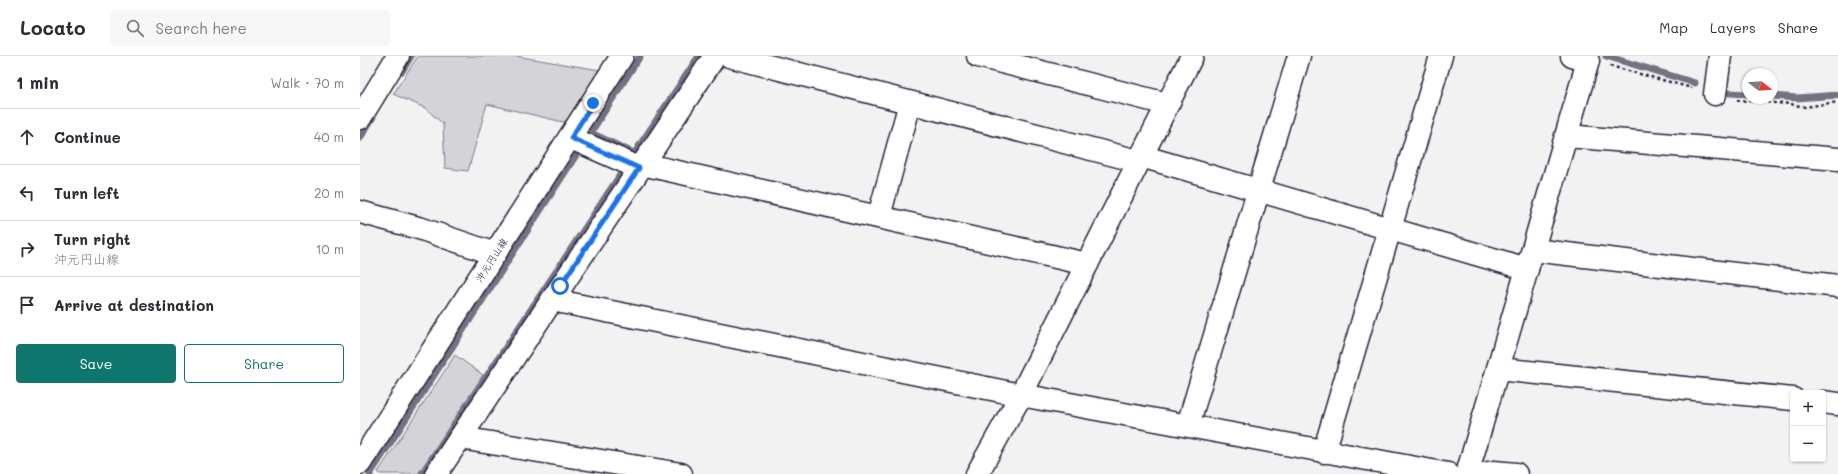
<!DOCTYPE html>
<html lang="en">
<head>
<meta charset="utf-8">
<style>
	body { margin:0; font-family:Mali,"Klee One",sans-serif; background:#f7f7f7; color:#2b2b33 }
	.controls { position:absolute; right:12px; bottom:12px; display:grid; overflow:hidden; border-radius:4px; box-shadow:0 1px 3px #0004 }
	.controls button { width:36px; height:36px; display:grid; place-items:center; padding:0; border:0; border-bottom:1px solid #e1e1e2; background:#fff; color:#2b2b33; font:20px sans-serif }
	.compass { position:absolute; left:1382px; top:12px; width:36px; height:36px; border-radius:50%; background:#fff; box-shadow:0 1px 3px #0004; rotate:107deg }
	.stop { position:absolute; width:12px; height:12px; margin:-9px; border:3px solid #1a73e8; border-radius:50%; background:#fff }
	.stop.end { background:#1a73e8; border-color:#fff; box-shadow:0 1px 4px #0008 }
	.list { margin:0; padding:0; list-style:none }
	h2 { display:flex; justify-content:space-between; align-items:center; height:52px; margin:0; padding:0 16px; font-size:17px }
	h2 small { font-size:13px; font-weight:400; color:#7c7c81 }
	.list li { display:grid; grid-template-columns:26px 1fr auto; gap:12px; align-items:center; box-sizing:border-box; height:56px; padding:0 16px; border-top:1px solid #e1e1e2 }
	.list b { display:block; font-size:15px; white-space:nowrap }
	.list p { margin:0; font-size:13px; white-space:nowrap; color:#7c7c81 }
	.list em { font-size:13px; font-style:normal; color:#7c7c81 }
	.actions { display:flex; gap:8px; padding:12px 16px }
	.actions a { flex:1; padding:9px 0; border:1px solid #0f766e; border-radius:4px; text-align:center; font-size:14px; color:#0f766e }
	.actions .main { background:#0f766e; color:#fff }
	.icon { flex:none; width:22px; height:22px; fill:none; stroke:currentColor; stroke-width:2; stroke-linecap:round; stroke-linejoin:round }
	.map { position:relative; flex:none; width:1478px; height:418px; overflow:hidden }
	header { display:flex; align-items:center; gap:24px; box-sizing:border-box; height:56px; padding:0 20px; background:#fff; border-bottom:1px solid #e1e1e2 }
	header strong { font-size:19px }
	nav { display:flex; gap:22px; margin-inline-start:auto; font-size:14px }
	.search { width:280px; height:36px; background:#f7f7f7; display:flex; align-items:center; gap:10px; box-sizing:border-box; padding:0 14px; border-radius:4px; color:#7c7c81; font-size:15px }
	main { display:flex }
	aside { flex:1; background:#fff }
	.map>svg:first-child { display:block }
	.green { fill:#d3d3d8; stroke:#7a7a8a }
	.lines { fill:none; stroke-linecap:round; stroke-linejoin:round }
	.stream { stroke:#727282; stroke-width:7 }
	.minor-casing { stroke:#22223b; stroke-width:25 }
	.major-casing { stroke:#22223b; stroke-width:25 }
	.path { stroke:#22223b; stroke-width:2.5; stroke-dasharray:3 3; stroke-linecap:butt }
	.minor { stroke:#fff; stroke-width:22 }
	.major { stroke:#fff; stroke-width:22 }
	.route { stroke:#1a73e8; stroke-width:5 }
	.labels { text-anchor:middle; stroke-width:3; stroke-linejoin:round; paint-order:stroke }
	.street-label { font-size:10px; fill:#22223b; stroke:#fff }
</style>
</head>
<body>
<header>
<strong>Locato</strong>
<div class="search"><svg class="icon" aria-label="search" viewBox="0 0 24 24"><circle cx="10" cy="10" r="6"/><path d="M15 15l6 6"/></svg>Search here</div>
<nav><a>Map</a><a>Layers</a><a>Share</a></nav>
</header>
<main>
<aside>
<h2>1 min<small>Walk · 70 m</small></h2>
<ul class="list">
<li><svg class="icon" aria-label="ahead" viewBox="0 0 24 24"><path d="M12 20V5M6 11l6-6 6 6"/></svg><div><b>Continue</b></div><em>40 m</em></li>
<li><svg class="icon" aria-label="left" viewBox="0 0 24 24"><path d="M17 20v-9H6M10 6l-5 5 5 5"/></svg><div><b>Turn left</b></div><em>20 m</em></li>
<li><svg class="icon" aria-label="right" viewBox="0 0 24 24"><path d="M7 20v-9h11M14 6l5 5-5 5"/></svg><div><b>Turn right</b><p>沖元円山線</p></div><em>10 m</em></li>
<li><svg class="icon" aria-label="arrive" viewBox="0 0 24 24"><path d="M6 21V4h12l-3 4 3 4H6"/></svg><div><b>Arrive at destination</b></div></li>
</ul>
<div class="actions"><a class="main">Save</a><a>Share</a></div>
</aside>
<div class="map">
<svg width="1478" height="418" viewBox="0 0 1478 418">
	<rect width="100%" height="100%" fill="#f2f2f3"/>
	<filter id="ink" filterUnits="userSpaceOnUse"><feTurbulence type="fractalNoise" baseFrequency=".025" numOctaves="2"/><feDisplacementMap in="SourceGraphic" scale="8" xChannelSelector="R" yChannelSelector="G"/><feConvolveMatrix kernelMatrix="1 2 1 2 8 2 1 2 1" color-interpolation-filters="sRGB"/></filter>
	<g filter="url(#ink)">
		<g class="green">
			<path d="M58 0H155L240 14 217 59 203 66 127 48 108 115 85 112 83 68 65 52 33 38Z"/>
			<path d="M95 299 123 319 58 418H20L18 416Z"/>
		</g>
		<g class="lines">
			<g class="stream">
				<path d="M1246 0 1335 27"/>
				<path d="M42 15 51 0"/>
				<path d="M1370 37 1388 38"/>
				<path d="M1412 40 1437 42 1478 39"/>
				<path d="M231 77 273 97"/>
				<path d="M0 82 13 61"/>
				<path d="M10 418 280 0"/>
				<path d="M62 418 339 0"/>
			</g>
			<defs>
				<g id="minor">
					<path d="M369 0 778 105"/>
					<path d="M618 0 807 48"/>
					<path d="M1355 38 1360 0"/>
					<path d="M0 62 38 0"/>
					<path d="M1207 80 1478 103"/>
					<path d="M211 82 279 112"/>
					<path d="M781 100 1167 213"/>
					<path d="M282 108 727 208"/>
					<path d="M0 156 62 173 135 198"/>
					<path d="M519 160 550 47"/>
					<path d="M1173 194 1478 230"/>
					<path d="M192 244 661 339 1088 418"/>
					<path d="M1138 313 1433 343"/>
					<path d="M1463 346 1478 348"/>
					<path d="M828 369 939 0"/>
					<path d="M100 382 321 418"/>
					<path d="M964 396 1081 0"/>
					<path d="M76 418 355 0"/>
					<path d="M617 418 661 339 832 0"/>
					<path d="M1107 418 1228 5 1212 0"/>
					<path d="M1123 418 1134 416 1156 418"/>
				</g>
				<path id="major" d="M0 407 262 0"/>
			</defs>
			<use href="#minor" class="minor-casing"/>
			<use href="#major" class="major-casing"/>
			<g class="path">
				<path d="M1250 10 1332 32"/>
				<path d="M1377 44 1430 48 1445 51 1478 46"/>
			</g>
			<use href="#minor" class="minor"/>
			<use href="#major" class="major"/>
		</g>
	</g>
	<g class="lines" filter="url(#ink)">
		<path class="route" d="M200 230 279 112 211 82 233 47"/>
	</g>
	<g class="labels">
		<g class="street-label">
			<text transform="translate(131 204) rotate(-57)" y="4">沖元円山線</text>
		</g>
	</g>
</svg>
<div class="controls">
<button>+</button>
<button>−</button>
</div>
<svg class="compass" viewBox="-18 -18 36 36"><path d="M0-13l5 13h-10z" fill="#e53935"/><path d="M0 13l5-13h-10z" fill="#7c7c81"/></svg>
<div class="stop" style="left:200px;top:230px"></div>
<div class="stop end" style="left:233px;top:47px"></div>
</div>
</main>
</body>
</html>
